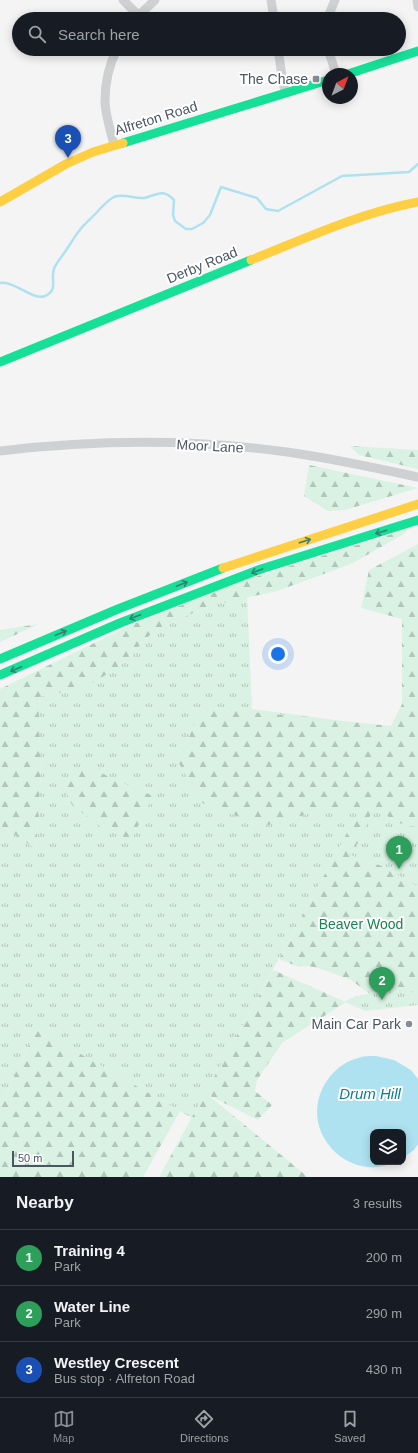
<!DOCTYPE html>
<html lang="en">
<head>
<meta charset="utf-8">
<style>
	body { margin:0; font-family:Helvetica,sans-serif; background:#242831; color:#f1f3f6 }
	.controls { position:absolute; right:12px; bottom:12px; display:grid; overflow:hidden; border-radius:8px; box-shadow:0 2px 10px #0003 }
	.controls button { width:36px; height:36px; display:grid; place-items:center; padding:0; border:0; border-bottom:1px solid #363941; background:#171b24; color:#f1f3f6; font:20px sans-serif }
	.compass { position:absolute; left:322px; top:68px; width:36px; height:36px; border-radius:50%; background:#171b24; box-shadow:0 2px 10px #0003; rotate:41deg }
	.scale { position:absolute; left:12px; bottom:10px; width:62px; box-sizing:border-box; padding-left:4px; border:2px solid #4a5661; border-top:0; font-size:11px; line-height:14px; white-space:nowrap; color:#4a5661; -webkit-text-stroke:3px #fff; paint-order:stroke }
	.you { position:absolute; left:278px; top:654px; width:14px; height:14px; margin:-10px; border:3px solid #fff; border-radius:50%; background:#1a73e8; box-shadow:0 0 0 6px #1a73e833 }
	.badge { display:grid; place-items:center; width:26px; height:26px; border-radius:50%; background:#868d94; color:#fff; font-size:13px; font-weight:700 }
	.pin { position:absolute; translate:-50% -33px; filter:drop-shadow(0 1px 2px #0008) }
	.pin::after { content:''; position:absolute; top:21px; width:14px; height:12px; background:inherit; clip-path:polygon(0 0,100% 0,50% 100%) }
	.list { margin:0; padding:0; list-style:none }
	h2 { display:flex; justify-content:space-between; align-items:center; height:52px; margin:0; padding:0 16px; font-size:17px }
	h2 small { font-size:13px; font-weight:400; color:#9ea1a6 }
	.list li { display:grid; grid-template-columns:26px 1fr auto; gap:12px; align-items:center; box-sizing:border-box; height:56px; padding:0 16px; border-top:1px solid #363941 }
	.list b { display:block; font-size:15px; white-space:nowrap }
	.list p { margin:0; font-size:13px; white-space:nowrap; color:#9ea1a6 }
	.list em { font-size:13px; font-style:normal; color:#9ea1a6 }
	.icon { flex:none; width:22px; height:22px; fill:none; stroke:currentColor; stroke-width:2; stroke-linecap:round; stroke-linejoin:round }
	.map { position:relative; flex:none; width:418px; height:1177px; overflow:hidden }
	.search { position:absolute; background:#171b24; box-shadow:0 2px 10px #0003; left:12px; right:12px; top:12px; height:44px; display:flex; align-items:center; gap:10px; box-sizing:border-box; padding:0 14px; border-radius:22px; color:#9ea1a6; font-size:15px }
	.sheet { height:220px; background:#171b24 }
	nav { display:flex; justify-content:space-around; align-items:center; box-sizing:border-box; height:56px; border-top:1px solid #363941; background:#171b24; font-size:11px; color:#9ea1a6 }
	nav a { display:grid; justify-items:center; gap:2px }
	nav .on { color:#868d94 }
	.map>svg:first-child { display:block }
	.grass { fill:url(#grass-tufts) }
	.forest { fill:url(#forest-firs) }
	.water { fill:#aee2f0 }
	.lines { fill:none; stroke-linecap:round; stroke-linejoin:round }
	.stream { stroke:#aee2f0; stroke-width:2.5 }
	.street { stroke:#ced0d2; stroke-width:9 }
	.fast { stroke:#16e098; stroke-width:9 }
	.slow { stroke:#ffcf43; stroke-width:9 }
	.oneway { stroke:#3a7f72 }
	.poi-dot { fill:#868d94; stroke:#fff; stroke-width:1.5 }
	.labels { text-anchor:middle; stroke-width:4; stroke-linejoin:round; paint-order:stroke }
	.poi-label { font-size:14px; fill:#4a5661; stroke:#fff; text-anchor:end }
	.street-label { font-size:14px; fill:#4a5661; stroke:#fff }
	.park-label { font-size:14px; fill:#17864f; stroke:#fff }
	.water-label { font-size:15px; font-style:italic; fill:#0c7c9b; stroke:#fff }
</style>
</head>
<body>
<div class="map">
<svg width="418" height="1177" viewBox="0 0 418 1177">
	<defs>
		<pattern id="grass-tufts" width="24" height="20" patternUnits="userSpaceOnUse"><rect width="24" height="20" fill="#d9f2e3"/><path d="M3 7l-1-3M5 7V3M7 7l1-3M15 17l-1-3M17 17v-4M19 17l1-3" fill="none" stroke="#b2c7bb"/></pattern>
		<pattern id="forest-firs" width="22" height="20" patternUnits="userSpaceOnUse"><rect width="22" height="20" fill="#d9f2e3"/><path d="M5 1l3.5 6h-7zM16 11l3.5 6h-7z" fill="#b2c7bb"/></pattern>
	</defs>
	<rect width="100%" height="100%" fill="#f4f4f4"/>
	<g class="grass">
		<path d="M247 597 252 709 403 729 374 806 398 823 418 827V887L382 866 350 856 338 850 192 1118 37 1029 0 1105V825L36 849 41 771 37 697 74 690 122 664 151 634 181 618 213 605Z"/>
		<path d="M418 992V1005L365 1011 345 1002C355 991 402 992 418 992Z"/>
	</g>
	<g class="forest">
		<path d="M350 446 418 450V469L359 455Z"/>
		<path d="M309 465 418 488 345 510 328 511 304 496Z"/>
		<path d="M408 529 404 534 351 564 277 591 213 605 181 618 151 634 122 664 98 680 74 690 38 697 41 771 36 849 0 825V689L131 625 245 580Z"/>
		<path d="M418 544V827L398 823 374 807 356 847 351 846 350 855 382 866 418 887V992L381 993 370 994 351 980 321 969 309 966 299 967 279 959 361 807H333L264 826 202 803 178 762 202 707 391 726 402 704V619L361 608 369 570Z"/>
		<path d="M39 624 0 642V630Z"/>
		<path d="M76 769 101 773 153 796 131 840 101 827 72 805 63 785Z"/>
		<path d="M273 970 346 1002 282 1043 257 1080 255 1091 272 1105 258 1120 208 1095 308 1177H159Z"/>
		<path d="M37 1029 180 1111 143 1177H0V1105Z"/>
	</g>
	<path class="water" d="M376 1056 394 1060 411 1070 418 1079V1144L414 1150 403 1158V1132H373V1162H397C386 1166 378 1168 367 1167 358 1166 348 1162 341 1157 312 1135 309 1098 334 1072 340 1066 349 1060 358 1058 363 1056 370 1056 376 1056Z"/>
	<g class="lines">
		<path class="stream" d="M0 283C16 281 33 301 45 296 59 290 50 279 54 269 55 265 59 260 62 256 68 248 73 239 79 231 84 224 92 218 98 211 103 206 108 200 114 197 123 193 134 199 144 198 158 195 162 188 174 200L173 215 175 221 186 229H192L203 223 210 215 221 187 257 198 266 209 278 211 342 176 409 172 418 164"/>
		<g class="street">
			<path d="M123 0 138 15"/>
			<path d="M271 0 274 19"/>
			<path d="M417 0 418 7"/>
			<path d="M135 19 155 0"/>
			<path d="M327 19 335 0"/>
			<path d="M278 49 283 83 286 93"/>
			<path d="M328 49 336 74"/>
			<path d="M114 145C111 132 105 114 105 101 105 84 109 65 117 49"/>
			<path d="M0 451C93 440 194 439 287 452 331 458 375 468 418 477"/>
		</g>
		<g class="fast">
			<path d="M348 74 418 51"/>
			<path d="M123 143 328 80"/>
			<path d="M0 362 251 260"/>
			<path d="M0 659 118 609 223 568"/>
			<path d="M0 675 120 623 261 569 418 520"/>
		</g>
		<g class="slow">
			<path d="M0 202 66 164 93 152 123 143"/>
			<path d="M251 260C306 238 360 213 418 202"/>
			<path d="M223 568 418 504"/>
		</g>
	</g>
	<defs><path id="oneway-shaft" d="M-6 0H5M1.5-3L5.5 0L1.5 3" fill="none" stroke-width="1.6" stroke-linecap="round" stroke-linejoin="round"/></defs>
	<g class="oneway">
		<use href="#oneway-shaft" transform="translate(381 532) rotate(163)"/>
		<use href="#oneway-shaft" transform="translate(305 541) rotate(-18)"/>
		<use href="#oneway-shaft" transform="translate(257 571) rotate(160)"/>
		<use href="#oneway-shaft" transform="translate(182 584) rotate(-21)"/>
		<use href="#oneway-shaft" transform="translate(135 617) rotate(159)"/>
		<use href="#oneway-shaft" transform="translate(61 633) rotate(-23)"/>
		<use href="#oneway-shaft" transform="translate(16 669) rotate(157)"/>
	</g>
	<g class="poi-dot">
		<rect x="312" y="75" width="8" height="8" rx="2"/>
		<circle cx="409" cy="1024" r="4"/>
	</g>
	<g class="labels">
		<g class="poi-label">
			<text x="308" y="84">The Chase</text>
			<text x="401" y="1029">Main Car Park</text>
		</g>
		<g class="street-label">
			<text transform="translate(156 118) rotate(-17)" y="5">Alfreton Road</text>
			<text transform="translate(202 265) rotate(-22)" y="5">Derby Road</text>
			<text transform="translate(210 446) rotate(3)" y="5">Moor Lane</text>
		</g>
		<g class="park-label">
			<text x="361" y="929">Beaver Wood</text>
		</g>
		<g class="water-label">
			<text x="370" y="1099">Drum Hill</text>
		</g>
	</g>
</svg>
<div class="controls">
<button><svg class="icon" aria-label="layers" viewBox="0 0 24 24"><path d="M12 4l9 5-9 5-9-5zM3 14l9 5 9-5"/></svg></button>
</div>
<svg class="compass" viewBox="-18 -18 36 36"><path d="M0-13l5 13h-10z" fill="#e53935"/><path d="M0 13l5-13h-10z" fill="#9ea1a6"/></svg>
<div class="scale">50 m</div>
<div class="you"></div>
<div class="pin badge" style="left:399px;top:869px;background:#2e9e5b">1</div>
<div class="pin badge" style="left:382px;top:1000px;background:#2e9e5b">2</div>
<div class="pin badge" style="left:68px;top:158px;background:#1a4fb4">3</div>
<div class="search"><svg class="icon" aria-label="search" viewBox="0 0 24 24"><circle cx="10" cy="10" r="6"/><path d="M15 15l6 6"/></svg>Search here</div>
</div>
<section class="sheet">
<h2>Nearby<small>3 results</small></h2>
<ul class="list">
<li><span class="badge" style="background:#2e9e5b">1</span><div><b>Training 4</b><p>Park</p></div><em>200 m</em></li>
<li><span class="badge" style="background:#2e9e5b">2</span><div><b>Water Line</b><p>Park</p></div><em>290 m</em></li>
<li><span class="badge" style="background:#1a4fb4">3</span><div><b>Westley Crescent</b><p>Bus stop · Alfreton Road</p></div><em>430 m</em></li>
</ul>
</section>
<nav>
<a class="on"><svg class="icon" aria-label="map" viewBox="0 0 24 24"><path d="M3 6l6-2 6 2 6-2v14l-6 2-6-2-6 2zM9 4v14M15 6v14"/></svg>Map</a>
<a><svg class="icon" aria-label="directions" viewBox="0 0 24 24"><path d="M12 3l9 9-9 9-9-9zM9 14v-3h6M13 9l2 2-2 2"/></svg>Directions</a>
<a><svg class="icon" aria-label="saved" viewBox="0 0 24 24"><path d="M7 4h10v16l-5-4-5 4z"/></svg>Saved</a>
</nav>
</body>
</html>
